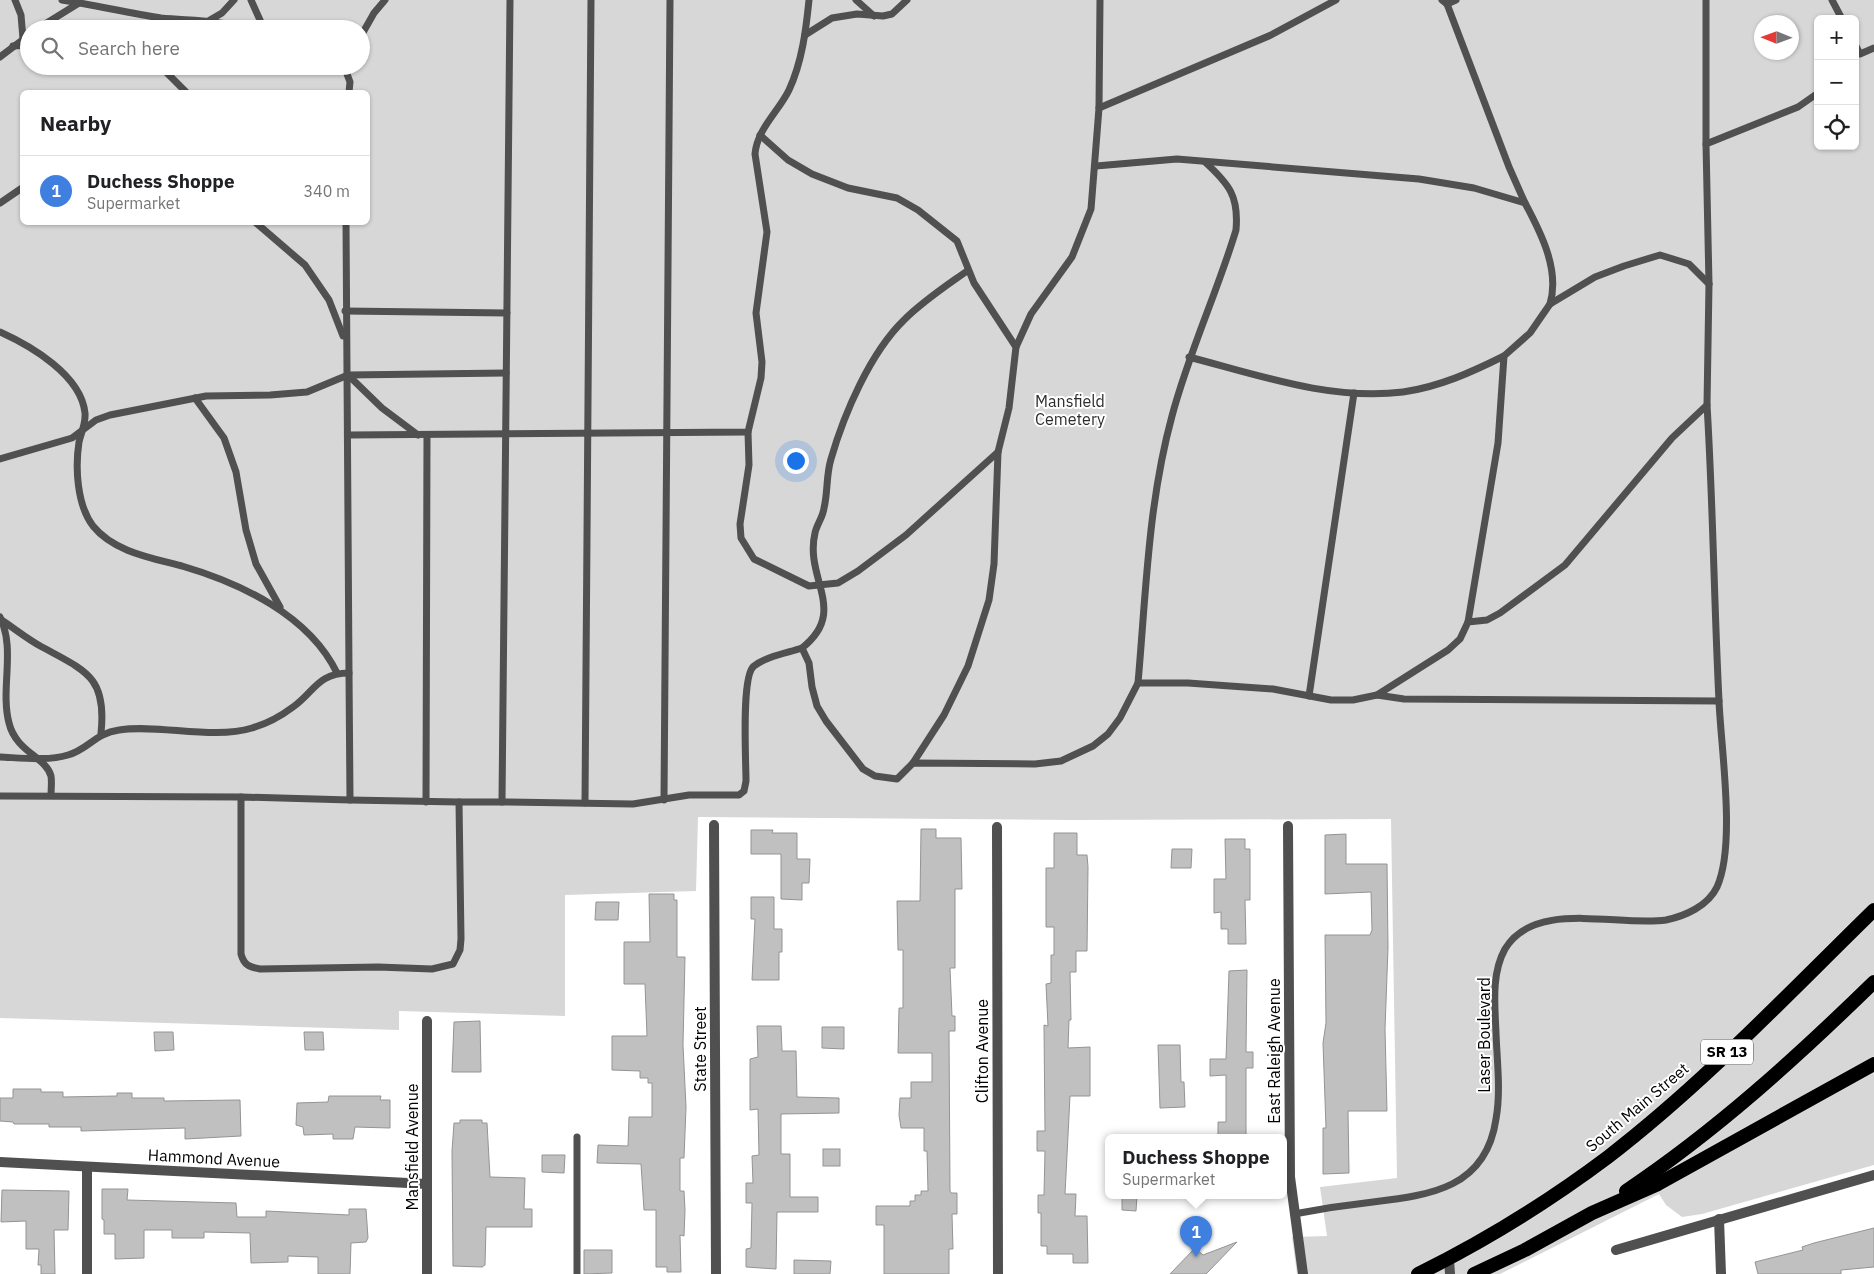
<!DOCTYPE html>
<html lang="en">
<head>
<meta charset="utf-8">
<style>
	body { margin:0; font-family:"IBM Plex Sans",sans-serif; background:#f2f2f2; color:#202124 }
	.controls { position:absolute; right:15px; top:15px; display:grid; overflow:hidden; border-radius:8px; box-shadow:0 1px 4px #0004 }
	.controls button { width:45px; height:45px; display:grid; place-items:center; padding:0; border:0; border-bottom:1px solid #e0e0e0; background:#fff; color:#202124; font:25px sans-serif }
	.compass { position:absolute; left:1754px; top:15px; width:45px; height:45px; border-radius:50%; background:#fff; box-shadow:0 1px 4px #0004; rotate:271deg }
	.you { position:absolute; left:795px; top:460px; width:18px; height:18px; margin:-12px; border:4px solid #fff; border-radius:50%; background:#1a73e8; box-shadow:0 0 0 8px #1a73e833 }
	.badge { display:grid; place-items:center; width:32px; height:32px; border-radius:50%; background:#0b8043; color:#fff; font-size:16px; font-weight:700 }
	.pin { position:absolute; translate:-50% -41px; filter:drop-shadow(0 1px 2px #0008) }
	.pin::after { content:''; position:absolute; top:26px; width:18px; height:15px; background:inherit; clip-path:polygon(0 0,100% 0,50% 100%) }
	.popup { position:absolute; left:1105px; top:1134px; width:182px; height:65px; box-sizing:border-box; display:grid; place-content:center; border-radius:8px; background:#fff; filter:drop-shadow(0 1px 4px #0005); font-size:16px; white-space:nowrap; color:#757577 }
	.popup b { font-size:19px; color:#202124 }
	.popup::after { content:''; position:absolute; left:50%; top:100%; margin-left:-10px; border:10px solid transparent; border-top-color:#fff }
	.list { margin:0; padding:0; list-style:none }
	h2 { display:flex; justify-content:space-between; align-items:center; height:65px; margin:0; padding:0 20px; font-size:21px }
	h2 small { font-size:16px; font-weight:400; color:#757577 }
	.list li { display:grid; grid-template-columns:32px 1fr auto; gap:15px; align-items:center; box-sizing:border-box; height:70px; padding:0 20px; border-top:1px solid #e0e0e0 }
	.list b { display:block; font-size:19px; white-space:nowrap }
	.list p { margin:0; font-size:16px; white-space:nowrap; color:#757577 }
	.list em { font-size:16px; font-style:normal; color:#757577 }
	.icon { flex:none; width:28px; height:28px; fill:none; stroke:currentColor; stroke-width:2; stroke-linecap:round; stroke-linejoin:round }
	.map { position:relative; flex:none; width:1874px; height:1274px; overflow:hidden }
	.search { position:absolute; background:#fff; box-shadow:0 1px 4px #0004; left:20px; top:20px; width:350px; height:55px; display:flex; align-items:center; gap:12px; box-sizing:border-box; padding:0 18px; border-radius:28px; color:#757577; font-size:19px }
	.panel { position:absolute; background:#fff; box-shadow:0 1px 4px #0004; left:20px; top:90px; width:350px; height:135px; border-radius:8px }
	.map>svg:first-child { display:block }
	.green { fill:#d7d7d7; fill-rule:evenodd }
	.building { fill:#c0c0c0; stroke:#949494 }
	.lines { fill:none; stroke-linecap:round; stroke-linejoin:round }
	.trunk-casing { stroke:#dbdbdb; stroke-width:16 }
	.service { stroke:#505050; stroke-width:7 }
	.minor { stroke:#505050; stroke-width:10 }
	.trunk { stroke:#000; stroke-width:14 }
	.labels { text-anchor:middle; stroke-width:4; stroke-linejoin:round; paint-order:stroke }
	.shield { fill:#fff; stroke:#4c4c4c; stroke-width:1 }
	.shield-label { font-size:15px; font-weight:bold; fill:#000 }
	.park-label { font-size:16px; fill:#2e2e2e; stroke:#fff }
	.street-label { font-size:16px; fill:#000; stroke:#fff }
</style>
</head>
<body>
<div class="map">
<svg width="1874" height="1274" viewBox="0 0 1874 1274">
	<rect width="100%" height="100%" fill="#fff"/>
	<path class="green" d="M0 0H1874V1165L1702 1214 1682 1217 1666 1205 1659 1194 1500 1274H1297L1292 1237 1327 1236 1320 1187 1397 1178 1391 819 1069 820 698 817 696 891 565 895V1016L399 1011V1030L0 1018ZM1818 19H1855V146H1818ZM1762 22H1792V52H1762ZM29 29H361V66H29ZM22 92H368V222H22Z"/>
	<g class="building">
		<path d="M921 829H936V838H961L962 889H955V968H950L952 1016H955V1031H949L950 1191 951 1193H957V1214H952L953 1249H949V1274H884V1225H876V1206H910V1201H915V1195H921V1191H928L927 1151H924V1128H901L899 1115 900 1098H911V1082H932V1053H898L899 1008H903V950H898L897 901H920Z"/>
		<path d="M751 830H773L772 833H797V859H810L809 883H802V900L781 899V854H751Z"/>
		<path d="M1054 833H1077V855H1087L1088 867 1087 951H1076V972H1070L1071 1020H1069L1068 1048 1090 1047V1096H1070L1065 1194H1076L1075 1216H1087L1088 1263H1073V1254H1047V1246H1041V1213H1038V1195H1044L1045 1151H1037V1131H1045L1044 1025 1048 1026 1046 984 1051 983V955H1054V927H1046V868H1054Z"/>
		<path d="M1346 834V864H1387L1388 948 1385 1029 1387 1111H1348L1349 1173 1323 1174V1128H1326L1323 1043 1326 1023 1325 935H1370L1372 930 1371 892 1325 894V835Z"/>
		<path d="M1225 839H1245V849H1250V900H1245L1246 944H1228V929H1221V912L1214 913V879H1226Z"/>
		<path d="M1172 849H1192L1191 868H1171Z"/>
		<path d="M649 894H674V900H677V957H685L683 1045 686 1107 684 1158H680V1191H684L685 1210 684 1236 680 1235 681 1272H667V1267H656V1210H644L641 1164 597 1163 598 1145 628 1146 629 1117H652V1083H648V1078H640V1071L612 1070V1036H647L645 984H624V942H650Z"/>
		<path d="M751 897H774V929H782V952H779V980H752L755 919H751Z"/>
		<path d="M596 902H619L618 920H595Z"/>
		<path d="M1247 970 1246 1052H1253V1068H1246V1138H1218V1122H1226V1075L1210 1076V1059H1226L1229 971Z"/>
		<path d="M480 1021 481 1072H452L454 1022Z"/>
		<path d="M757 1026H781L782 1051H796L797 1097 839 1098V1113L781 1114V1154H790V1197H818V1212H777L776 1269 746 1267V1249L751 1248 752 1203H746V1183H753L752 1156 759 1155 758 1109 750 1110V1059L758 1057Z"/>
		<path d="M822 1027H844V1049L822 1048Z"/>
		<path d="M154 1032H173L174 1050 155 1051Z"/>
		<path d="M304 1032H323L324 1050H305Z"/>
		<path d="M1158 1045H1180L1181 1082H1184L1185 1107 1160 1108Z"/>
		<path d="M13 1089H41V1092H63V1097L117 1096V1093H132V1098H164V1101L240 1100 241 1136 185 1139V1128L81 1131V1127H49V1124H14L13 1122 0 1121V1098H13Z"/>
		<path d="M329 1096H381L380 1100H390V1128L355 1127 353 1139H333V1134L304 1135 303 1127 296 1125 297 1103 328 1102Z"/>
		<path d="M460 1120H482V1123H487L490 1177 525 1178 524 1209H532V1227H486L485 1265 482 1267 453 1266 452 1151 454 1123H460Z"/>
		<rect x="823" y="1149" width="17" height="17"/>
		<path d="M542 1155H565L564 1173 542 1172Z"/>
		<path d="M102 1189H128L127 1200 236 1203 237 1217H266V1211L349 1215V1209H366L368 1238 366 1242 351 1243 350 1274H318V1257L288 1256V1262L251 1263 250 1233 204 1232V1238H172V1230H144V1258L115 1259V1234H104V1220L102 1219Z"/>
		<path d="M2 1190 69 1191 68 1230H54L55 1274H41V1265H38L39 1249H26V1221L1 1222Z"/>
		<path d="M1122 1196H1137L1136 1211 1122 1210Z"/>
		<path d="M1874 1228V1267L1841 1270V1274H1758L1755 1262 1803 1250 1802 1247 1814 1243Z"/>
		<path d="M1237 1242 1206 1274H1170L1195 1248 1203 1255Z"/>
		<path d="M584 1250H612V1273L584 1274Z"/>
		<path d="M794 1260 831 1261 830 1274H794Z"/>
	</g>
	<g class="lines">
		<defs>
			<g id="trunk">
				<path d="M1626 1191C1717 1130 1796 1058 1874 982"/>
				<path d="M1418 1274C1485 1241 1548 1202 1608 1157 1703 1084 1788 994 1874 910"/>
				<path d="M1474 1274 1525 1250 1592 1213 1658 1184 1874 1064"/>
			</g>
		</defs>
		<use href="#trunk" class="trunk-casing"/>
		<g class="service">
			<path d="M15 0 21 15 23 39"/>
			<path d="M62 0C95 5 128 13 161 18 189 21 217 19 244 29"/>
			<path d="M251 0 264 29"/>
			<path d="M510 0 502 802 633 804 689 795H739L744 791 746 781C746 761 741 675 754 666 767 656 787 653 802 648"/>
			<path d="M856 0 874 16"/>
			<path d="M1442 0 1447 4 1509 167 1525 203"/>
			<path d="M1832 0 1842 19"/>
			<path d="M1447 4 1456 0"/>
			<path d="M210 20 222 13 234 0"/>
			<path d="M37 29 79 3"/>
			<path d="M805 35 832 18 857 14 883 16 892 14 907 0"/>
			<path d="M361 36 374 13 385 0"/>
			<path d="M1855 44 1860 54 1874 48"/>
			<path d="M13 46 29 45"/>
			<path d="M0 57 29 35"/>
			<path d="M160 66 186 92"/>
			<path d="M344 66 350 82 349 92"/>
			<path d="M1099 108 1271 35 1336 0"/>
			<path d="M760 135 788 160 812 174 848 188 897 198 918 210 957 241 974 283 1016 347 1009 408 998 452 994 564 989 600 968 666 944 715 913 763"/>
			<path d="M1706 144V0"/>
			<path d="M1096 166 1177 159 1419 179 1474 188 1525 203C1541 233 1560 270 1550 304"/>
			<path d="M0 203 22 188"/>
			<path d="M255 222 305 265 329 300 343 336"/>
			<path d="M967 271C946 286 923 301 904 320 870 353 844 414 831 459 826 475 828 492 824 508 823 517 817 524 815 533 804 579 849 611 802 648L809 663 812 687 817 706 826 721 863 769 875 776 897 779 913 763 1035 764 1061 761 1093 746 1108 734 1120 718 1138 683H1188L1273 689 1331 700H1353L1377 695 1448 650 1460 639 1468 622 1487 620 1500 613 1565 565 1672 438 1707 405 1709 284 1706 144 1798 107 1818 93"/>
			<path d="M345 311 507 313"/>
			<path d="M0 332C31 346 81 375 85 413 86 423 81 433 79 442 75 468 77 505 93 526 114 552 152 558 182 566 240 583 309 615 337 673"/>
			<path d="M1016 347 1031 314 1072 257 1091 209 1099 108 1100 0"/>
			<path d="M1189 357C1258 375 1331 401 1403 392 1439 387 1472 372 1504 356"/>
			<path d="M348 375 382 408 418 435"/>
			<path d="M195 398 224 438 236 472 246 530 256 564 280 607"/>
			<path d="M748 432 749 465 740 524 741 538 754 559 809 586 838 583 858 571 906 535 998 452"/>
			<path d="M349 435 748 432 761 378 762 362 756 313 767 232 755 154C757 129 779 111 789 90 802 62 806 30 809 0"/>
			<path d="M0 459 72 438 96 420 110 415 206 396 270 395 307 392 348 375 506 373"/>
			<path d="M0 617C16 649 0 689 9 723 16 752 46 757 51 776 52 782 51 790 51 795"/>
			<path d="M0 619C14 628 27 639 42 647 86 671 107 677 101 733"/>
			<path d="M1468 622 1498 443 1504 356 1530 333 1550 304 1595 277 1624 266 1660 255 1689 264 1709 284"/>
			<path d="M349 673 350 800 241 797V954C244 965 249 967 260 969L378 967 432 969 453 964 460 950 461 939 459 802H502"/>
			<path d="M1138 683C1146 593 1148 504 1172 416 1189 352 1217 293 1236 230 1239 196 1229 184 1205 162"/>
			<path d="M1377 695 1404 699 1719 701"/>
			<path d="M1309 696 1354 393"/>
			<path d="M0 757C22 758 48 761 68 755 89 749 95 733 119 730 159 724 213 740 252 728 266 724 281 716 293 707 314 692 318 673 349 673L346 222"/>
			<path d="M0 796 241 797"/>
			<path d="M350 800 459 802"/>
			<path d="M664 800 670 0"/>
			<path d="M426 802 427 435"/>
			<path d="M585 803 591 0"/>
			<path d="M1294 1214C1320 1209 1346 1205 1373 1202 1431 1195 1486 1188 1496 1119 1501 1091 1497 1061 1496 1033 1495 1006 1491 974 1505 949 1535 899 1618 927 1666 920 1685 916 1708 906 1717 887 1736 845 1721 749 1719 701 1714 602 1713 503 1707 405"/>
			<path d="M577 1274V1137"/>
		</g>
		<g class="minor">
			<path d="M714 825 716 1274"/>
			<path d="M1288 826 1290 1177 1303 1274"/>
			<path d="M997 827 998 1274"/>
			<path d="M0 1162 427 1184"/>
			<path d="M87 1167V1274"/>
			<path d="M1719 1219 1721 1274"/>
			<path d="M1616 1250 1874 1175"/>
			<path d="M1449 1259 1450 1274"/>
			<path d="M427 1274V1021"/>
		</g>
		<use href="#trunk" class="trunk"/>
	</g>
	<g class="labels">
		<rect class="shield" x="1701" y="1039.5" width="52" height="25" rx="4"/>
		<g class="shield-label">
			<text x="1727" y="1057">SR 13</text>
		</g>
		<g class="park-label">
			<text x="1070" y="407">Mansfield<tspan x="1070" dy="18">Cemetery</tspan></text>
		</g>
		<g class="street-label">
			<text transform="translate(1484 1035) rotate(-90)" y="6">Laser Boulevard</text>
			<text transform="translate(700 1049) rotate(-90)" y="6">State Street</text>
			<text transform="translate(982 1051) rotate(-90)" y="6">Clifton Avenue</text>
			<text transform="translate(1274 1051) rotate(-90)" y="6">East Raleigh Avenue</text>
			<text transform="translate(1637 1107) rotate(-40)" y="6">South Main Street</text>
			<text transform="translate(412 1147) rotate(-90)" y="6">Mansfield Avenue</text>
			<text transform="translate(214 1158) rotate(3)" y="6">Hammond Avenue</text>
		</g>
	</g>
</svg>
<div class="controls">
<button>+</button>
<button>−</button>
<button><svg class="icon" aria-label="locate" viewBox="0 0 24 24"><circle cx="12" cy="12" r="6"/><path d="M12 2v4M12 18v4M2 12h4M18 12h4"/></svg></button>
</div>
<svg class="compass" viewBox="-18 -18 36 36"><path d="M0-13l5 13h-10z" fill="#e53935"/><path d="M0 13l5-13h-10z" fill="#757577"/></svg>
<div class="you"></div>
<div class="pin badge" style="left:1196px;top:1257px;background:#3f7fe0">1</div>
<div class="popup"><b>Duchess Shoppe</b>Supermarket</div>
<div class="search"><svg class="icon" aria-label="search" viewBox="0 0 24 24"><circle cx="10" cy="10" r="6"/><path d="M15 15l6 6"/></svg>Search here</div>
<section class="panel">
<h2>Nearby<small></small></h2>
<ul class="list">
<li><span class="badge" style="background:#3f7fe0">1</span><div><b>Duchess Shoppe</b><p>Supermarket</p></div><em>340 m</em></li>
</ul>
</section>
</div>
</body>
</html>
